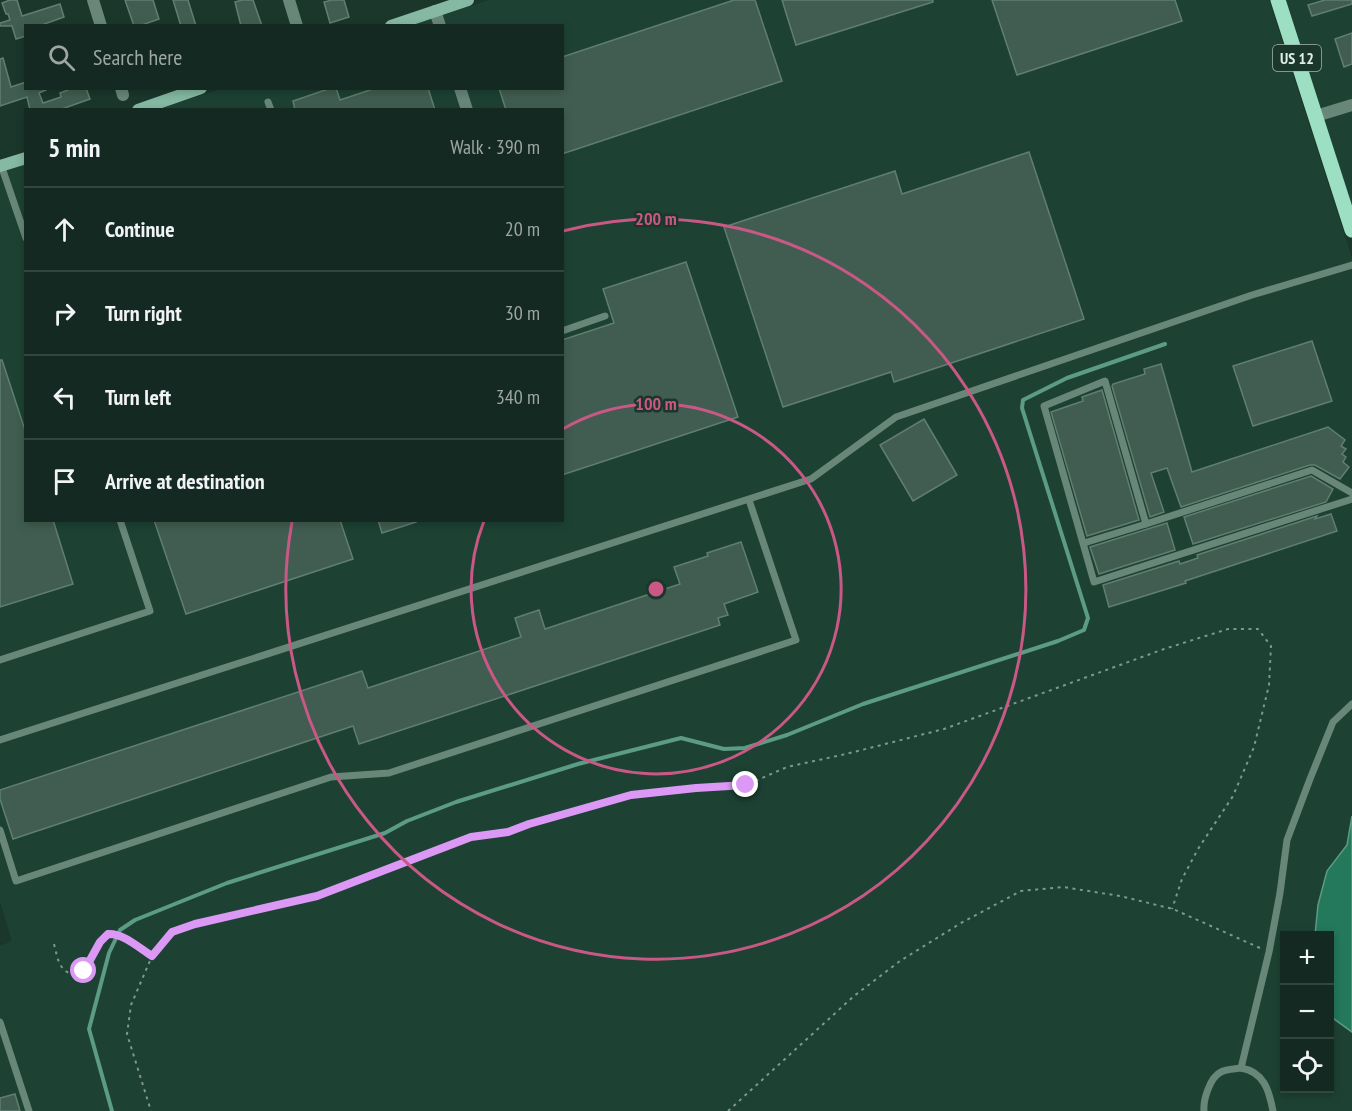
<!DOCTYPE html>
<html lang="en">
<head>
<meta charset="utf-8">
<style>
	body { margin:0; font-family:"PT Sans Narrow",sans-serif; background:#21352e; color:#f1f3f6 }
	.controls { position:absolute; right:18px; bottom:18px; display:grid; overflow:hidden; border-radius:0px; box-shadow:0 3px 9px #0003 }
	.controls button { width:54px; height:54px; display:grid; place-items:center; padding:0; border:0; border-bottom:2px solid #33453f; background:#142921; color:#f1f3f6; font:30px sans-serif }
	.stop { position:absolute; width:18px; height:18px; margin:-14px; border:4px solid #db99f5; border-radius:50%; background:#fff }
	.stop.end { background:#db99f5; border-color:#fff; box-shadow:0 2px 6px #0008 }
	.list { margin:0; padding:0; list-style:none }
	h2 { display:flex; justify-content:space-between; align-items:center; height:78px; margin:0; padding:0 24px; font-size:26px }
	h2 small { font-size:20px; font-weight:400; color:#9da6a5 }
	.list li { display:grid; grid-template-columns:39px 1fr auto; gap:18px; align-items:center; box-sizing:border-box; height:84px; padding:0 24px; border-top:2px solid #33453f }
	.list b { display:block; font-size:22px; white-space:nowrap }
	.list em { font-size:20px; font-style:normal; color:#9da6a5 }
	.icon { flex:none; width:33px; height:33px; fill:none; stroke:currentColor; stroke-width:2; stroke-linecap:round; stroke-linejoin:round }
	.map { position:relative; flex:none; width:1352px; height:1111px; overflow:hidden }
	.search { position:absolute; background:#142921; box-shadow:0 3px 9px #0003; left:24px; top:24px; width:540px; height:66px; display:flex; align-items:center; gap:15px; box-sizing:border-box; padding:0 21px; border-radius:0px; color:#9da6a5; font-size:22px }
	.panel { position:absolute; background:#142921; box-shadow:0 3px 9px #0003; left:24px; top:108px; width:540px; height:414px; border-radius:0px }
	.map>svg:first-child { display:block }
	.built { fill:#1d4234; fill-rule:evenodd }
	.water { fill:#24785b; stroke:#5c9b85; stroke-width:1.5 }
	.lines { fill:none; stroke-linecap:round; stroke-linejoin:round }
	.stream { stroke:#5c9b85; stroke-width:4 }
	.building { fill:#415d51; stroke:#607e71; stroke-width:1.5 }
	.path { stroke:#81978e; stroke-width:2; stroke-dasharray:3 4.5; stroke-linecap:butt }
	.lane { stroke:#688779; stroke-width:7 }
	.street { stroke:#688779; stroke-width:12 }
	.secondary { stroke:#85b9a3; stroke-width:12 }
	.primary { stroke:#9cdfc2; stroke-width:15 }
	.route { stroke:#db99f5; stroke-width:8 }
	.ring { fill:none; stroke:#ca5885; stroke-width:3 }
	.labels { text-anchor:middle; stroke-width:5; stroke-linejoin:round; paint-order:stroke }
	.shield { fill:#1b372c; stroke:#a4b7ae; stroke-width:1.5 }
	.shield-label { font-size:16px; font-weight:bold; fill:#deeee6 }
	.centre { fill:#ca5885; stroke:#1b372c; stroke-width:3 }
	.ring-label { font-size:18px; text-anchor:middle; font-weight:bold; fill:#ca5885; stroke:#1b372c; stroke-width:5; stroke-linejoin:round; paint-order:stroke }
</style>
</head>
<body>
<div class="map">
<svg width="1352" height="1111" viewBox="0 0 1352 1111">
	<rect width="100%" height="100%" fill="#1b372c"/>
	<g class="built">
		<path d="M489 0H1269L1352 258V1111H0V946L12 941 0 902V163L25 154 26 520H562V110L160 109 223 88H562V26L413 25ZM1284 936H1330V1088H1284Z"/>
		<path d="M1280 0H1352V221Z"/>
	</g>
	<path class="water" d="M1352 816V1032L1330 1016V936L1315 935 1318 905 1327 871 1347 845Z"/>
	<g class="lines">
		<path class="stream" d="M112 1111 89 1029 109 953 120 930 135 920 227 883 385 833 407 821 456 802 578 764 681 738 724 749 745 748 787 735 863 704 1058 641 1084 630 1088 618 1022 408 1023 400 1067 378 1165 344"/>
	</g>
	<g class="building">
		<path d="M10 0H17L22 16 60 4 64 17 39 26H26V36L16 39 12 26H0V23L10 20 8 14H6L2 3Z"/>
		<path d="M125 0H153L159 19 139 26H134Z"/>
		<path d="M173 0H188L196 26H181Z"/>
		<path d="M242 0H253L262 26H241L235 2Z"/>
		<path d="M332 0H344L349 17 330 23 324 2Z"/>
		<path d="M734 0H755L782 81 562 154V110H506L499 88H562V57Z"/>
		<path d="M782 0H933V2L796 45Z"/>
		<path d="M992 0H1175L1182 21 1017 75Z"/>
		<path d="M1325 0H1352V4L1312 16 1308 5Z"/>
		<path d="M1352 33V64L1344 67 1335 39Z"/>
		<path d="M3 58 11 87 26 82V88H46V90L39 93 43 103 61 97 60 93 73 88H86L90 99 59 110H30L27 97 0 106V59Z"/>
		<path d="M331 88H336L340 100 376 88H428L435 110H295L293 101Z"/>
		<path d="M1029 152 1084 319 894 382 891 372 783 407 724 227 895 171 902 194Z"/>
		<path d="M686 262 738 417 562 475V340L614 323 603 289Z"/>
		<path d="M1312 341 1332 401 1253 426 1233 366Z"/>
		<path d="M0 360H2L26 433V520H53L73 584 0 607Z"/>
		<path d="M1161 364 1192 472 1328 427 1345 440 1341 446 1346 449 1342 454 1346 457 1343 462 1349 467 1340 479 1315 465H1310L1181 507 1167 468 1151 473 1164 512 1150 517 1112 386 1113 384 1145 374 1144 369Z"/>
		<path d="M1102 390 1139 520 1087 536 1051 412 1083 401 1082 397Z"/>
		<path d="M924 419 957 475 913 501 880 445Z"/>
		<path d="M1311 476 1333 489 1326 502 1193 544 1184 517Z"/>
		<path d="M1331 514 1337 531 1185 581 1186 583 1109 607 1103 585 1179 561 1180 564 1198 558 1197 555 1317 516 1315 519Z"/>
		<path d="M154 520H340L353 559 186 614Z"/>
		<path d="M378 520H415L416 522 382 533Z"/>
		<path d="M1167 523 1175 550 1099 574 1090 547Z"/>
		<path d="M741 542 758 592 724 604 728 615 718 618 720 625 359 744 353 726 13 839 0 799V790L362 671 368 688 521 637 515 618 539 610 545 629 680 584 674 567 708 556 707 553Z"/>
		<path d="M15 1094 20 1111H0V1098Z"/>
	</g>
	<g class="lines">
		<g class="path">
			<path d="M54 944C58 959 58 969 73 975L84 971 100 942 108 934C123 933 139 948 152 956L131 1005 127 1034 151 1111"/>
			<path d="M152 956 172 932 195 924 243 914 317 896 471 837 509 832 529 824 631 795 695 788 746 785 787 767 846 754 944 729 1164 649 1228 629H1258L1271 646 1269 685 1254 747 1233 796 1198 849 1182 879 1172 909"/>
			<path d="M728 1111 854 996 900 961 961 923 1021 891 1063 887 1120 896 1173 909 1260 948"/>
		</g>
		<g class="lane">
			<path d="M268 102 271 110"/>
			<path d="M1 165 26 238"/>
			<path d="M562 331 605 316"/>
			<path d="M1352 493 1312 470 1146 524 1105 381 1044 406 1094 582 1352 499"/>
			<path d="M1084 543 1146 524"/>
			<path d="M0 660 150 611 120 520"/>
			<path d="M0 740 811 479 896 417 1252 295 1352 265"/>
			<path d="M0 830 16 881 331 777 389 773 796 640 749 500"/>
			<path d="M0 1022 29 1111"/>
			<path d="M1204 1111C1203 1100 1210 1077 1221 1072 1226 1069 1235 1069 1241 1068"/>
			<path d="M1273 1111C1269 1090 1264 1072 1241 1068L1269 952 1280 893 1287 840 1310 779 1333 722 1352 704"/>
		</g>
		<g class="street">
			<path d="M93 0 101 26"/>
			<path d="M289 0 297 26"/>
			<path d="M435 11 440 26"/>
			<path d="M121 88 123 95"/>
			<path d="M460 88 467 110"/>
			<path d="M1316 116 1352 105"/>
		</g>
		<g class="secondary">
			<path d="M391 26 468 0"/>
			<path d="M138 110 201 88"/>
			<path d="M0 166 26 158"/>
		</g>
		<path class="primary" d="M1278 0 1352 230"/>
	</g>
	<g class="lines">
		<path class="route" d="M84 971 100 942 108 934C123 933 139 948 152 956L172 932 195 924 317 896 471 837 508 832 529 824 631 795 696 788 746 785"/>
	</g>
	<g class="ring">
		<path d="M563 429A185 185 0 1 1 484 521"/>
		<path d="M563 231A370 370 0 1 1 292 522"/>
	</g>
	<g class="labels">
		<rect class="shield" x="1273" y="45" width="48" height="26" rx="4.5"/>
		<g class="shield-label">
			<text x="1297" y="64">US 12</text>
		</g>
	</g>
	<circle cx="656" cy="589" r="9" class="centre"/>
	<g class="ring-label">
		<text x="656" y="225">200 m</text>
		<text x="656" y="410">100 m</text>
	</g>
</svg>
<div class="controls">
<button>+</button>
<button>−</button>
<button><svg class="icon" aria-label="locate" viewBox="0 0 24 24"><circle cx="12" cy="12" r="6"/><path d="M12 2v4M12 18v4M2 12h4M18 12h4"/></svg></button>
</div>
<div class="stop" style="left:84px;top:971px"></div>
<div class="stop end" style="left:746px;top:785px"></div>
<div class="search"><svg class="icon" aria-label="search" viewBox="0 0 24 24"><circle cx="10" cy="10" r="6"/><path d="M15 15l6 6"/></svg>Search here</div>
<section class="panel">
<h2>5 min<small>Walk · 390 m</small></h2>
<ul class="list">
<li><svg class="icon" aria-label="ahead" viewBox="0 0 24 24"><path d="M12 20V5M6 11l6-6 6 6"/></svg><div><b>Continue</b></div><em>20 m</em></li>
<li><svg class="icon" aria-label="right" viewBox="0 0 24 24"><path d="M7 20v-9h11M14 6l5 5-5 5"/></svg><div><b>Turn right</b></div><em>30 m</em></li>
<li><svg class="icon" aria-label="left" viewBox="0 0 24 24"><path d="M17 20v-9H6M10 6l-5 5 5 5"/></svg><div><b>Turn left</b></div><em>340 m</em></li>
<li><svg class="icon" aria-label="arrive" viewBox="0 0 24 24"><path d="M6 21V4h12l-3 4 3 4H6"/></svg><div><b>Arrive at destination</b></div></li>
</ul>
</section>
</div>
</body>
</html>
